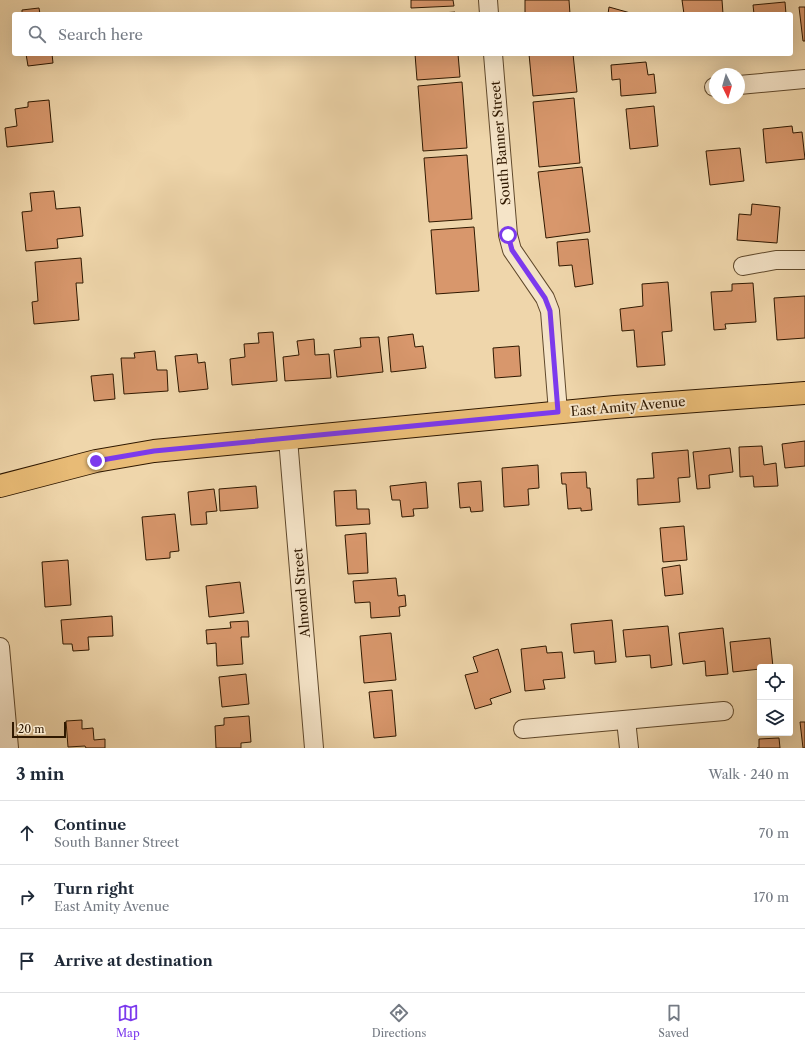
<!DOCTYPE html>
<html lang="en">
<head>
<meta charset="utf-8">
<style>
	body { margin:0; font-family:"Libre Caslon Text",serif; background:#f2f2f3; color:#1f2937 }
	.controls { position:absolute; right:12px; bottom:12px; display:grid; overflow:hidden; border-radius:4px; box-shadow:0 4px 16px #0002 }
	.controls button { width:36px; height:36px; display:grid; place-items:center; padding:0; border:0; border-bottom:1px solid #e0e1e3; background:#fff; color:#1f2937; font:20px sans-serif }
	.compass { position:absolute; left:709px; top:68px; width:36px; height:36px; border-radius:50%; background:#fff; box-shadow:0 4px 16px #0002; rotate:175deg }
	.scale { position:absolute; left:12px; bottom:10px; width:54px; box-sizing:border-box; padding-left:4px; border:2px solid #2f1800; border-top:0; font-size:11px; line-height:14px; white-space:nowrap; color:#2f1800; -webkit-text-stroke:3px #f5e4c8; paint-order:stroke }
	.stop { position:absolute; width:12px; height:12px; margin:-9px; border:3px solid #7c3aed; border-radius:50%; background:#fff }
	.stop.end { background:#7c3aed; border-color:#fff; box-shadow:0 1px 4px #0008 }
	.list { margin:0; padding:0; list-style:none }
	h2 { display:flex; justify-content:space-between; align-items:center; height:52px; margin:0; padding:0 16px; font-size:17px }
	h2 small { font-size:13px; font-weight:400; color:#747a83 }
	.list li { display:grid; grid-template-columns:26px 1fr auto; gap:12px; align-items:center; box-sizing:border-box; height:64px; padding:0 16px; border-top:1px solid #e0e1e3 }
	.list b { display:block; font-size:15px; white-space:nowrap }
	.list p { margin:0; font-size:13px; white-space:nowrap; color:#747a83 }
	.list em { font-size:13px; font-style:normal; color:#747a83 }
	.icon { flex:none; width:22px; height:22px; fill:none; stroke:currentColor; stroke-width:2; stroke-linecap:round; stroke-linejoin:round }
	.map { position:relative; flex:none; width:805px; height:748px; overflow:hidden }
	.search { position:absolute; background:#fff; box-shadow:0 4px 16px #0002; left:12px; right:12px; top:12px; height:44px; display:flex; align-items:center; gap:10px; box-sizing:border-box; padding:0 14px; border-radius:4px; color:#747a83; font-size:15px }
	.sheet { height:244px; background:#fff }
	nav { display:flex; justify-content:space-around; align-items:center; box-sizing:border-box; height:56px; border-top:1px solid #e0e1e3; background:#fff; font-size:11px; color:#747a83 }
	nav a { display:grid; justify-items:center; gap:2px }
	nav .on { color:#7c3aed }
	.map>svg:first-child { display:block }
	.building { fill:#d8976c; stroke:#2f1800 }
	.lines { fill:none; stroke-linecap:round; stroke-linejoin:round }
	.minor-casing { stroke:#5f482b; stroke-width:20 }
	.major-casing { stroke:#2f1800; stroke-width:24 }
	.minor { stroke:#f5e4c8; stroke-width:18 }
	.major { stroke:#e8bb76; stroke-width:22 }
	.route { stroke:#7c3aed; stroke-width:5 }
	.labels { text-anchor:middle; stroke-width:4; stroke-linejoin:round; paint-order:stroke }
	.street-label { font-size:13px; fill:#2f1800; stroke:#f5e4c8 }
</style>
</head>
<body>
<div class="map">
<svg width="805" height="748" viewBox="0 0 805 748">
	<rect width="100%" height="100%" fill="#efd6ab"/>
	<filter id="stains"><feTurbulence type="fractalNoise" baseFrequency=".005" numOctaves="4"/><feColorMatrix values="0 0 0 0 .2 0 0 0 0 .09 0 0 0 0 .02 0 0 0 .5 -.17"/></filter>
	<radialGradient id="worn" r=".72"><stop offset=".6" stop-color="#630" stop-opacity="0"/><stop offset="1" stop-color="#630" stop-opacity=".3"/></radialGradient>
	<g class="building">
		<path d="M411 0H453L454 6 411 8Z"/>
		<path d="M525 0H569L570 14H525Z"/>
		<path d="M682 0H722L723 14H684Z"/>
		<path d="M785 2 786 14H754L753 5Z"/>
		<path d="M609 7 634 14H608Z"/>
		<path d="M799 7H805V41H803Z"/>
		<path d="M39 8 40 14H22V10Z"/>
		<path d="M455 12V14H430Z"/>
		<path d="M26 54H52L53 63 28 66Z"/>
		<path d="M415 54H458L460 77 417 80Z"/>
		<path d="M529 54H573L577 92 533 96Z"/>
		<path d="M646 62 648 75 654 74 656 93 621 96 620 79 612 80 611 65Z"/>
		<path d="M462 82 467 148 423 151 418 86Z"/>
		<path d="M574 98 580 163 539 167 533 102Z"/>
		<path d="M49 100 53 142 7 147 5 128 17 126 15 109 28 107V102Z"/>
		<path d="M654 106 658 146 630 149 626 109Z"/>
		<path d="M792 126 793 133 802 132 805 159 766 163 763 129Z"/>
		<path d="M740 148 744 181 710 185 706 151Z"/>
		<path d="M467 155 472 219 429 222 424 158Z"/>
		<path d="M582 167 590 232 546 238 538 172Z"/>
		<path d="M54 191 56 209 80 207 83 236 57 239 58 248 26 251 22 212 32 211 30 193Z"/>
		<path d="M752 204 780 207 777 243 737 240 739 214 751 215Z"/>
		<path d="M474 227 479 291 436 294 431 230Z"/>
		<path d="M588 239 593 284 575 287 572 265 559 266 557 242Z"/>
		<path d="M81 258 83 283H76L79 320 34 324 32 302 38 301 35 262Z"/>
		<path d="M668 282 672 331 662 332 665 365 637 367 634 330 622 331 620 309 643 306 642 284Z"/>
		<path d="M753 283 756 322 725 324 726 329 714 330 711 292 732 291V284Z"/>
		<path d="M805 296V338L777 340 774 298Z"/>
		<path d="M273 332 277 381 232 385 230 359 245 357 244 344 259 343 258 333Z"/>
		<path d="M413 334 415 347 423 346 426 368 391 372 388 337Z"/>
		<path d="M379 337 383 372 337 377 334 350 361 347 360 338Z"/>
		<path d="M314 339 315 355 329 354 331 378 285 381 283 357 299 355 297 341Z"/>
		<path d="M519 346 521 376 495 378 493 348Z"/>
		<path d="M155 351 157 370H167L168 391 124 394 121 358H135L134 353Z"/>
		<path d="M197 354 198 363 205 362 208 389 179 392 175 356Z"/>
		<path d="M113 374 115 399 94 401 91 376Z"/>
		<path d="M805 441V466L785 468 782 444Z"/>
		<path d="M762 446 764 465 776 463 778 486 754 487 753 476 740 477 739 447Z"/>
		<path d="M730 448 733 472 709 475 710 488 697 489 693 452Z"/>
		<path d="M688 450 690 477 678 478 680 502 638 505 637 479 654 478 652 453Z"/>
		<path d="M538 465 539 488 528 489 529 505 504 507 502 468Z"/>
		<path d="M586 472 587 488H590L592 510 581 511V508L568 509 566 484H562L561 473Z"/>
		<path d="M481 481 483 511 471 512 470 507 460 508 458 483Z"/>
		<path d="M426 482 428 508 413 509 414 516 402 517 400 500H392L390 486Z"/>
		<path d="M256 486 258 508 220 511 219 489Z"/>
		<path d="M214 489 217 511 206 512 207 524 191 525 188 492Z"/>
		<path d="M356 490 357 509H369L370 524 336 526 334 491Z"/>
		<path d="M175 514 179 551 170 552V558L146 560 142 517Z"/>
		<path d="M684 526 687 560 663 562 660 528Z"/>
		<path d="M366 533 368 573 348 574 345 535Z"/>
		<path d="M68 560 71 605 45 607 42 562Z"/>
		<path d="M680 565 683 594 665 596 662 568Z"/>
		<path d="M396 578 398 596 405 595 406 606 399 607 400 616 371 618 370 602 355 603 353 581Z"/>
		<path d="M240 582 244 613 209 617 206 586Z"/>
		<path d="M112 616 113 636 88 637 89 650 73 651 72 644H63L61 620Z"/>
		<path d="M612 620 616 662 595 664 594 651 574 653 571 624Z"/>
		<path d="M248 621 249 637H241L243 664 217 666 216 643 207 644 206 630 231 628 230 622Z"/>
		<path d="M668 626 672 665 651 668 650 655 626 657 623 630Z"/>
		<path d="M723 628 728 674 706 676 705 661 683 664 679 633Z"/>
		<path d="M391 633 396 680 364 683 360 636Z"/>
		<path d="M770 638 773 667H760V669L733 672 730 642Z"/>
		<path d="M546 646 547 653 562 652 565 678 543 680 545 689 525 691 521 649Z"/>
		<path d="M498 649 511 692 490 699 492 704 475 709 465 675 478 672 473 657Z"/>
		<path d="M246 674 249 704 222 707 219 677Z"/>
		<path d="M392 690 396 736 374 738 369 692Z"/>
		<path d="M249 716 251 742 241 743V748H216L215 726 224 725V718Z"/>
		<path d="M82 720V729L93 728 94 740 105 739V748H86L85 746 68 747 66 721Z"/>
		<path d="M800 722H805V748H803Z"/>
		<path d="M779 738 780 748H757H759V739Z"/>
	</g>
	<g class="lines">
		<defs>
			<g id="minor">
				<path d="M488 0 489 14"/>
				<path d="M493 54 508 235 512 250 545 298 550 311 558 412"/>
				<path d="M739 85 805 79"/>
				<path d="M714 87H715"/>
				<path d="M743 266 776 260H805"/>
				<path d="M288 439 314 748"/>
				<path d="M0 647 9 748"/>
				<path d="M626 720 629 748"/>
				<path d="M523 729 724 711"/>
			</g>
			<path id="major" d="M0 486 96 461 154 451 615 407 805 393"/>
		</defs>
		<use href="#minor" class="minor-casing"/>
		<use href="#major" class="major-casing"/>
		<use href="#minor" class="minor"/>
		<use href="#major" class="major"/>
	</g>
	<g class="lines">
		<path class="route" d="M96 461 154 451 558 412 550 311 545 298 512 250 508 235"/>
	</g>
	<g class="labels">
		<g class="street-label">
			<text transform="translate(500 143) rotate(-95)" y="5">South Banner Street</text>
			<text transform="translate(628 406) rotate(-5)" y="5">East Amity Avenue</text>
			<text transform="translate(301 593) rotate(-95)" y="5">Almond Street</text>
		</g>
	</g>
	<rect width="100%" height="100%" filter="url(#stains)"/>
	<rect width="100%" height="100%" fill="url(#worn)"/>
</svg>
<div class="controls">
<button><svg class="icon" aria-label="locate" viewBox="0 0 24 24"><circle cx="12" cy="12" r="6"/><path d="M12 2v4M12 18v4M2 12h4M18 12h4"/></svg></button>
<button><svg class="icon" aria-label="layers" viewBox="0 0 24 24"><path d="M12 4l9 5-9 5-9-5zM3 14l9 5 9-5"/></svg></button>
</div>
<svg class="compass" viewBox="-18 -18 36 36"><path d="M0-13l5 13h-10z" fill="#e53935"/><path d="M0 13l5-13h-10z" fill="#747a83"/></svg>
<div class="scale">20 m</div>
<div class="stop" style="left:508px;top:235px"></div>
<div class="stop end" style="left:96px;top:461px"></div>
<div class="search"><svg class="icon" aria-label="search" viewBox="0 0 24 24"><circle cx="10" cy="10" r="6"/><path d="M15 15l6 6"/></svg>Search here</div>
</div>
<section class="sheet">
<h2>3 min<small>Walk · 240 m</small></h2>
<ul class="list">
<li><svg class="icon" aria-label="ahead" viewBox="0 0 24 24"><path d="M12 20V5M6 11l6-6 6 6"/></svg><div><b>Continue</b><p>South Banner Street</p></div><em>70 m</em></li>
<li><svg class="icon" aria-label="right" viewBox="0 0 24 24"><path d="M7 20v-9h11M14 6l5 5-5 5"/></svg><div><b>Turn right</b><p>East Amity Avenue</p></div><em>170 m</em></li>
<li><svg class="icon" aria-label="arrive" viewBox="0 0 24 24"><path d="M6 21V4h12l-3 4 3 4H6"/></svg><div><b>Arrive at destination</b></div></li>
</ul>
</section>
<nav>
<a class="on"><svg class="icon" aria-label="map" viewBox="0 0 24 24"><path d="M3 6l6-2 6 2 6-2v14l-6 2-6-2-6 2zM9 4v14M15 6v14"/></svg>Map</a>
<a><svg class="icon" aria-label="directions" viewBox="0 0 24 24"><path d="M12 3l9 9-9 9-9-9zM9 14v-3h6M13 9l2 2-2 2"/></svg>Directions</a>
<a><svg class="icon" aria-label="saved" viewBox="0 0 24 24"><path d="M7 4h10v16l-5-4-5 4z"/></svg>Saved</a>
</nav>
</body>
</html>
